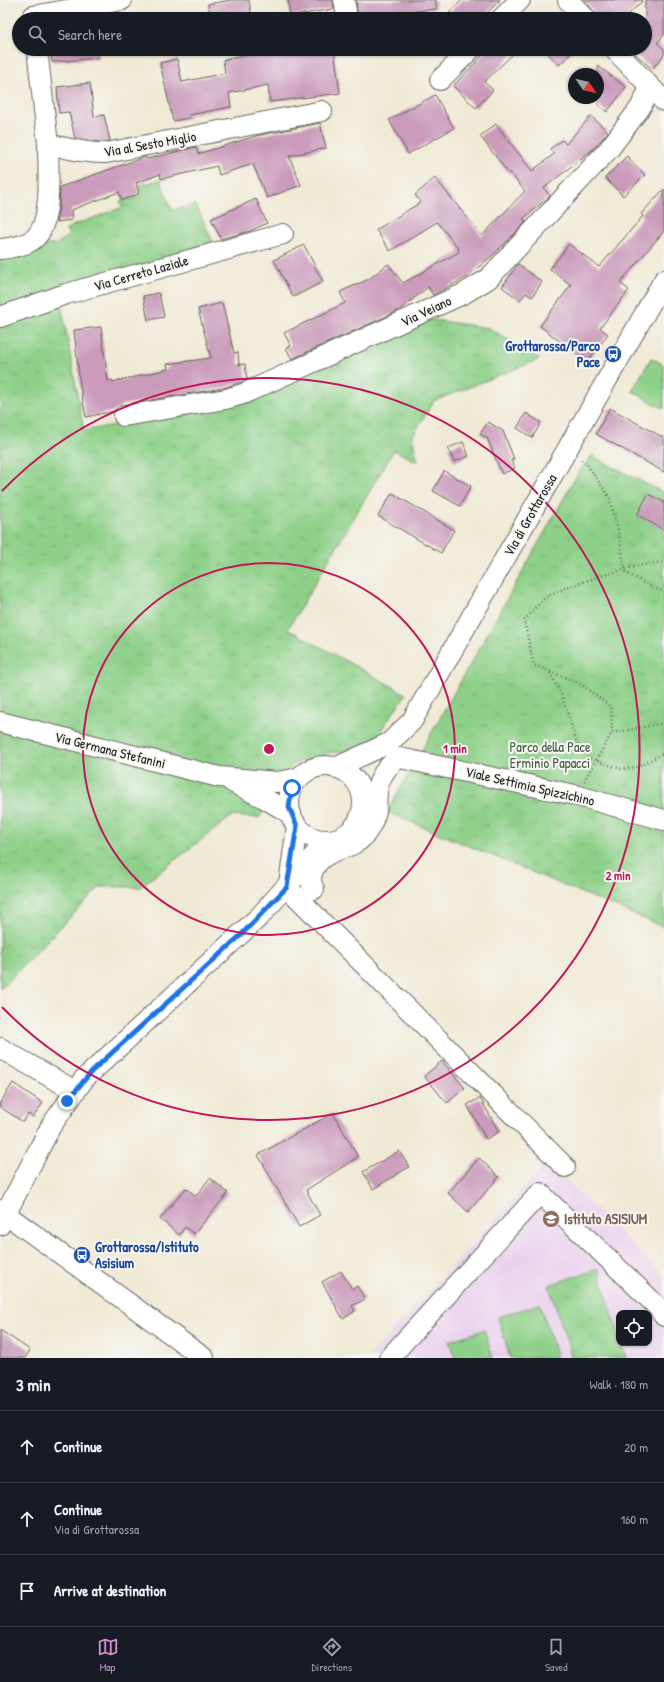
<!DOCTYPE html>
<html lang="en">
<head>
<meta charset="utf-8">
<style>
	body { margin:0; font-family:"Patrick Hand",sans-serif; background:#242831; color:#f1f3f6 }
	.controls { position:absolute; right:12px; bottom:12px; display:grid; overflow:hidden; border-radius:8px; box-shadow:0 1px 3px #0004 }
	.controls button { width:36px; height:36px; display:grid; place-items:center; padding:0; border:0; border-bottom:1px solid #363941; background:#171b24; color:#f1f3f6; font:20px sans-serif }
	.compass { position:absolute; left:568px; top:68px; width:36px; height:36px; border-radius:50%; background:#171b24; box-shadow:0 1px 3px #0004; rotate:124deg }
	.stop { position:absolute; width:12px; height:12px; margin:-9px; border:3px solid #1a73e8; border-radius:50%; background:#fff }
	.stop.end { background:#1a73e8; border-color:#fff; box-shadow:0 1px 4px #0008 }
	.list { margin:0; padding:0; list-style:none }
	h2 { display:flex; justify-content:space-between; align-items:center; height:52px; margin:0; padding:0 16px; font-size:17px }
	h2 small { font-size:13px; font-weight:400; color:#9ea1a6 }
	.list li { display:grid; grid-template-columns:26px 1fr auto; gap:12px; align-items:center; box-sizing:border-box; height:72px; padding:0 16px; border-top:1px solid #363941 }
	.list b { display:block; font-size:15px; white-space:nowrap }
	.list p { margin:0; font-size:13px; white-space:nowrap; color:#9ea1a6 }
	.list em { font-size:13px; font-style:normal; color:#9ea1a6 }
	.icon { flex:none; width:22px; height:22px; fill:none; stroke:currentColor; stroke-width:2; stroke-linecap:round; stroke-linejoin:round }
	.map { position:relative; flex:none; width:664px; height:1358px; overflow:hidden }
	.search { position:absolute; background:#171b24; box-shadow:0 1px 3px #0004; left:12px; right:12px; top:12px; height:44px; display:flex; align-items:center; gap:10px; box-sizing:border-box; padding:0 14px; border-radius:22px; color:#9ea1a6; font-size:15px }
	.sheet { height:268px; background:#171b24 }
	nav { display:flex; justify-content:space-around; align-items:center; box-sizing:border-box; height:56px; border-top:1px solid #363941; background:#171b24; font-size:11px; color:#9ea1a6 }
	nav a { display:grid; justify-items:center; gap:2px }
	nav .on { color:#d690ce }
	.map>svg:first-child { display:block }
	.built { fill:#ead1ec; fill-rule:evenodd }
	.grass { fill:url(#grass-tufts); stroke:#557652 }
	.garden { fill:#8ed089; stroke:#557652 }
	.building { fill:#c99aba }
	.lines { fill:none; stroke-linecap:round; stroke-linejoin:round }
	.minor-casing { stroke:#66645d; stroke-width:22 }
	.path { stroke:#66645d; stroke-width:2.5; stroke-dasharray:1 3; stroke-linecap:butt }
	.minor { stroke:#fff; stroke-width:20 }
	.route { stroke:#1a73e8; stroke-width:5 }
	.ring { fill:none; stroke:#c2185b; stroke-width:2 }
	.labels { text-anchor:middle; stroke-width:4; stroke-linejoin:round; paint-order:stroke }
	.street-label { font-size:14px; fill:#1c1c1c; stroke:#f6f6f2 }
	.transit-label { font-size:14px; font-weight:bold; fill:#164399; stroke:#f6f6f2; text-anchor:end }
	.park-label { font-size:14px; fill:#445b42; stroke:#f6f6f2 }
	.education-label { font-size:14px; font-weight:bold; fill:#785e54; stroke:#f6f6f2; text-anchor:start }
	.centre { fill:#c2185b; stroke:#f6f6f2; stroke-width:2 }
	.ring-label { font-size:12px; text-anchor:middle; font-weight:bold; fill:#c2185b; stroke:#f6f6f2; stroke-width:4; stroke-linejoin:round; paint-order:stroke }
</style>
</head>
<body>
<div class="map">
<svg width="664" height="1358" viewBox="0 0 664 1358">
	<defs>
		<pattern id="grass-tufts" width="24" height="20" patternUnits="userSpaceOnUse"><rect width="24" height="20" fill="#8ed089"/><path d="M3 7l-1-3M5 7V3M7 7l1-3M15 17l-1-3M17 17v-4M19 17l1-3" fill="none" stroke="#7ab276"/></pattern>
	</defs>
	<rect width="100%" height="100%" fill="#f6f6f2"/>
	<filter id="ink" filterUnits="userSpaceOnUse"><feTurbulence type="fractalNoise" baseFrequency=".025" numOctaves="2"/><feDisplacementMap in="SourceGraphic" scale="8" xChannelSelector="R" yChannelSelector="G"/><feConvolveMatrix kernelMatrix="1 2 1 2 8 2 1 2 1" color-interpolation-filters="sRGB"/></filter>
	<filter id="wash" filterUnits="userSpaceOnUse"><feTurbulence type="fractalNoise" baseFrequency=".012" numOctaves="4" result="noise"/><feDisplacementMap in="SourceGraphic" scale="16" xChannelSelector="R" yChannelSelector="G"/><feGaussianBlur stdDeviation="0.9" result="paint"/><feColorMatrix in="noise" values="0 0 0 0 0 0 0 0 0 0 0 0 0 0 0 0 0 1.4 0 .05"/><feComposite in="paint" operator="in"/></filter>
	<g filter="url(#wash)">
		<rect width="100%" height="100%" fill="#f0e9d5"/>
		<path class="built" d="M548 1162 664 1276V1358H368ZM619 1313H649V1343H619Z"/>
		<g class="grass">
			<path d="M160 180 172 210 196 205 215 247 59 292 84 431 254 398 427 319 489 328 540 359 434 401 412 437 418 462 394 450 288 629 406 694 375 739 355 753 331 752 292 765 259 818 232 816 140 887H100L0 989V251L57 244 69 235 66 230 74 225 123 207 120 201 142 196 139 185Z"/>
			<path d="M592 456 664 493V927L387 812 578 473Z"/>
			<path d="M598 1269 619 1336V1343H621L626 1358H572L549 1285Z"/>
		</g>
		<g class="garden">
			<path d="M651 358 664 365V409L632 391Z"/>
			<path d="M540 1304 557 1358H510L498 1317Z"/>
			<path d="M484 1330 493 1358H455L449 1341Z"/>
		</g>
		<g id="blocks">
			<g class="building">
				<path d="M231 0H249L252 19H210L208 4Z"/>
				<path d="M288 0H333L334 9 290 16Z"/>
				<path d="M356 0H436V9L383 14 384 19H358Z"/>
				<path d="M462 0H500L481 19H456L449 13Z"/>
				<path d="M584 0H643L624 19H600Z"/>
				<path d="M645 0H664V35L657 43 664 49V55L652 69 630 49H645Z"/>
				<path d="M50 49H97L98 58 52 62Z"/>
				<path d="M264 49H334L340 93 270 102 268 85 229 93 231 107 189 115 190 118 173 121 160 63 177 59 182 82 225 73 223 60 264 52Z"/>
				<path d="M489 49H518L484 82 493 90 476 108 453 86Z"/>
				<path d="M544 49H575L559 65Z"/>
				<path d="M598 66 626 87 607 112 598 105Z"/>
				<path d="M90 83 94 117 104 115 110 141 99 142 75 138 69 112 59 113 57 87Z"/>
				<path d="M435 95 454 128 408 154 389 120Z"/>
				<path d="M591 116 608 132 602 139 592 150 544 188 550 196 523 219 526 222 494 254 467 277 433 295 428 287 398 311 292 359 286 348 291 346 284 333 345 303 340 292 369 279 388 264 403 283 459 252 458 250 459 249 437 222 390 251 376 230 421 202 415 195 435 178 482 236 525 191 510 173 509 174 480 136 496 124 532 171 554 154 550 149 562 140 566 144Z"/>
				<path d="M320 123 326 148 289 156 301 185 267 198 253 164 219 175 217 166 161 179 160 174 136 183 139 194 122 200 119 192 71 210 72 220 56 222 59 207 60 187 142 158 146 157 147 159 196 147 198 154 256 136Z"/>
				<path d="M627 156 645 175 623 196 605 178Z"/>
				<path d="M664 189V231L620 283 629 290 600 328 608 334 587 362 540 326 571 285 550 269 569 244 599 267 643 216 641 214Z"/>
				<path d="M256 199 267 223 250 231 221 239 211 219Z"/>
				<path d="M304 245 323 282 293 297 274 260Z"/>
				<path d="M518 264 542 282 532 297 526 293 520 300 502 287Z"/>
				<path d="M159 293 164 317 148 320 143 296Z"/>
				<path d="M222 303 234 353 238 352 239 365 245 364 247 380 223 388 122 405 114 411 86 417 80 386 74 330 101 327 108 381 112 380 113 382 168 369 167 364 211 358 198 309Z"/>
				<path d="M610 408 664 438V472L596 434Z"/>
				<path d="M526 413 541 423 532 438 517 428Z"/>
				<path d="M488 422 503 431 514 459 511 460 515 468 502 474 487 438 480 434Z"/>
				<path d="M463 442 469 456 454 462 448 448Z"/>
				<path d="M444 471 471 486 460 506 433 491Z"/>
				<path d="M392 493 454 530 441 553 378 516Z"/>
				<path d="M648 494 664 502V530L637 515Z"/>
				<path d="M442 1061 465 1088 447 1103 424 1076Z"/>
				<path d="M13 1083 43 1103 33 1117 28 1114 23 1122 0 1107V1103Z"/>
				<path d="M480 1098 499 1132 486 1139 467 1105Z"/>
				<path d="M333 1113 358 1157 306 1190 320 1215 299 1227 258 1155Z"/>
				<path d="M399 1151 409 1167 373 1189 363 1172Z"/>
				<path d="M479 1158 499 1177 468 1212 448 1193Z"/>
				<path d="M210 1178 228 1193 194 1234 185 1227 179 1235 160 1219 186 1188 196 1196Z"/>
				<path d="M341 1271 352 1289 357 1286 365 1299 352 1306 355 1311 343 1319 322 1282Z"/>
				<path d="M0 1330 30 1350 25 1358H0Z"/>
			</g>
		</g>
	</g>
	<g filter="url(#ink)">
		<use href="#blocks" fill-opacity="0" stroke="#66645d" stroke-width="1"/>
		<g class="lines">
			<defs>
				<g id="minor">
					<path d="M344 0 346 11"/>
					<path d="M568 0 586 19"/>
					<path d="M33 16 122 0"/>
					<path d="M501 19 520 0"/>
					<path d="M37 49 48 144C67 148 86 154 106 153L322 111"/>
					<path d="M614 49 664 101"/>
					<path d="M440 80 471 49"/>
					<path d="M0 249C12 248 26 246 35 238 53 222 48 167 48 144"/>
					<path d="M0 317 66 294 283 234"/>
					<path d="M124 416 226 399 243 394 463 294 488 279 609 149 640 108 650 88"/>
					<path d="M0 722 219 777 277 782 299 778"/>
					<circle cx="326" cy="803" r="37"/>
					<path d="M335 768 389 743 412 721 664 280"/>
					<path d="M232 782 264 798 291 814"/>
					<path d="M289 884 297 826"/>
					<path d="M287 887 565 1167"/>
					<path d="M314 889C306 877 316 860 329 854 341 847 353 848 364 836 369 829 374 820 376 811 377 805 376 799 377 793 378 779 387 764 400 758L575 795 664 820"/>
					<path d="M0 1048 75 1091"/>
					<path d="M0 1210 204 1358"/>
					<path d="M0 1225 51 1126 84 1079 260 916 319 850 331 840"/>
					<path d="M389 1358 540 1193 658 1307 664 1316"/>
				</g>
			</defs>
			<use href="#minor" class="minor-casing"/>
			<g class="path">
				<path d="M581 460 586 463 609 497 618 530 625 570"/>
				<path d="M625 572 653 588 664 591"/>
				<path d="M550 673 562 696 577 743 588 758 621 769 638 767 664 753"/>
				<path d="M612 733 664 723"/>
				<path d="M584 781 612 733 611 707 581 684 534 665 524 621C531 613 540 600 550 595 570 585 644 560 664 563"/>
			</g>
			<use href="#minor" class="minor"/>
		</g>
	</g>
	<g class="lines" filter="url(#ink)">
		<path class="route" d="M67 1101 92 1071 241 935 287 887 297 826 289 807 292 788"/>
	</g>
	<g class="ring">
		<circle cx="269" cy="749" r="186"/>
		<path d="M2 491A371 371 0 1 1 2 1007"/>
	</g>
	<defs>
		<symbol id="bus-disc" viewBox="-11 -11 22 22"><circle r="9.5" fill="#1a4fb4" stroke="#f6f6f2"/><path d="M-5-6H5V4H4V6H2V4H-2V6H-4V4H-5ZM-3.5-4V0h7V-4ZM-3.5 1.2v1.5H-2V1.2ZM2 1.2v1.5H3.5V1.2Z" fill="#fff"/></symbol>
		<symbol id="school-disc" viewBox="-11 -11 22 22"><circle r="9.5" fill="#8d6e63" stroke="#f6f6f2"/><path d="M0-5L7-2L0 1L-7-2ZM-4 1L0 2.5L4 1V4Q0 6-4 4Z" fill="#fff"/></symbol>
	</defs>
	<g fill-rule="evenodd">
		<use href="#bus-disc" x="603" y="344" width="20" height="20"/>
		<use href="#school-disc" x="541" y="1209" width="20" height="20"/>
		<use href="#bus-disc" x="72" y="1245" width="20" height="20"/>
	</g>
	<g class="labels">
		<g class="street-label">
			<text transform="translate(150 144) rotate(-10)" y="5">Via al Sesto Miglio</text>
			<text transform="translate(141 273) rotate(-16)" y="5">Via Cerreto Laziale</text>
			<text transform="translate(426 311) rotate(-25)" y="5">Via Veiano</text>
			<text transform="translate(530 515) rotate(-60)" y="5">Via di Grottarossa</text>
			<text transform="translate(110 750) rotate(14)" y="5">Via Germana Stefanini</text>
			<text transform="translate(530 786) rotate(13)" y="5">Viale Settimia Spizzichino</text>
		</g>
		<g class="transit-label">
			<text x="600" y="351">Grottarossa/Parco<tspan x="600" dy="16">Pace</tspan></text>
			<text x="95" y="1252" text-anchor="start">Grottarossa/Istituto<tspan x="95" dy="16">Asisium</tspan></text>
		</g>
		<g class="park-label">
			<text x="550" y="752">Parco della Pace<tspan x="550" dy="16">Erminio Papacci</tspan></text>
		</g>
		<g class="education-label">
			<text x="564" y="1224">Istituto ASISIUM</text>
		</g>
	</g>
	<circle cx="269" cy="749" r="6" class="centre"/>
	<g class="ring-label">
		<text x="455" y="753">1 min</text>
		<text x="618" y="880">2 min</text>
	</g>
</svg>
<div class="controls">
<button><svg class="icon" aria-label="locate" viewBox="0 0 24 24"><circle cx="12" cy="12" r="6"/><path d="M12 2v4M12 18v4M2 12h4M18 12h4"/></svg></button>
</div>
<svg class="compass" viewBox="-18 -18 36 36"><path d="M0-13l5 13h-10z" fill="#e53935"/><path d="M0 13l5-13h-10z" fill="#9ea1a6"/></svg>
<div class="stop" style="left:292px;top:788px"></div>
<div class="stop end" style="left:67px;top:1101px"></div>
<div class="search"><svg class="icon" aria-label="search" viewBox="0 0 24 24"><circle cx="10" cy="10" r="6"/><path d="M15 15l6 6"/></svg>Search here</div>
</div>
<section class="sheet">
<h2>3 min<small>Walk · 180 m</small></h2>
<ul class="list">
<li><svg class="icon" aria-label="ahead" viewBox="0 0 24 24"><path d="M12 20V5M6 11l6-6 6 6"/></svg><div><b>Continue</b></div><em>20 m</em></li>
<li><svg class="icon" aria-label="ahead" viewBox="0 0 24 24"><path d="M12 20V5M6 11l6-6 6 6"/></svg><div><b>Continue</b><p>Via di Grottarossa</p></div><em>160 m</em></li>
<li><svg class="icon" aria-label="arrive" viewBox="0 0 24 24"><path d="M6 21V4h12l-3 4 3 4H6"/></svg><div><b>Arrive at destination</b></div></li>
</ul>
</section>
<nav>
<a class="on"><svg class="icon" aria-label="map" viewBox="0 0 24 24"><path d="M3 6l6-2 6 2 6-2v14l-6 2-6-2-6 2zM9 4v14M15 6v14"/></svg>Map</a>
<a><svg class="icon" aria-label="directions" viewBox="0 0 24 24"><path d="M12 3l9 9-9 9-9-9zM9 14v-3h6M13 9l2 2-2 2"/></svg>Directions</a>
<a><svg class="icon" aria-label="saved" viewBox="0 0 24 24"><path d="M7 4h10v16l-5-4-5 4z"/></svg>Saved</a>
</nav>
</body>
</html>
